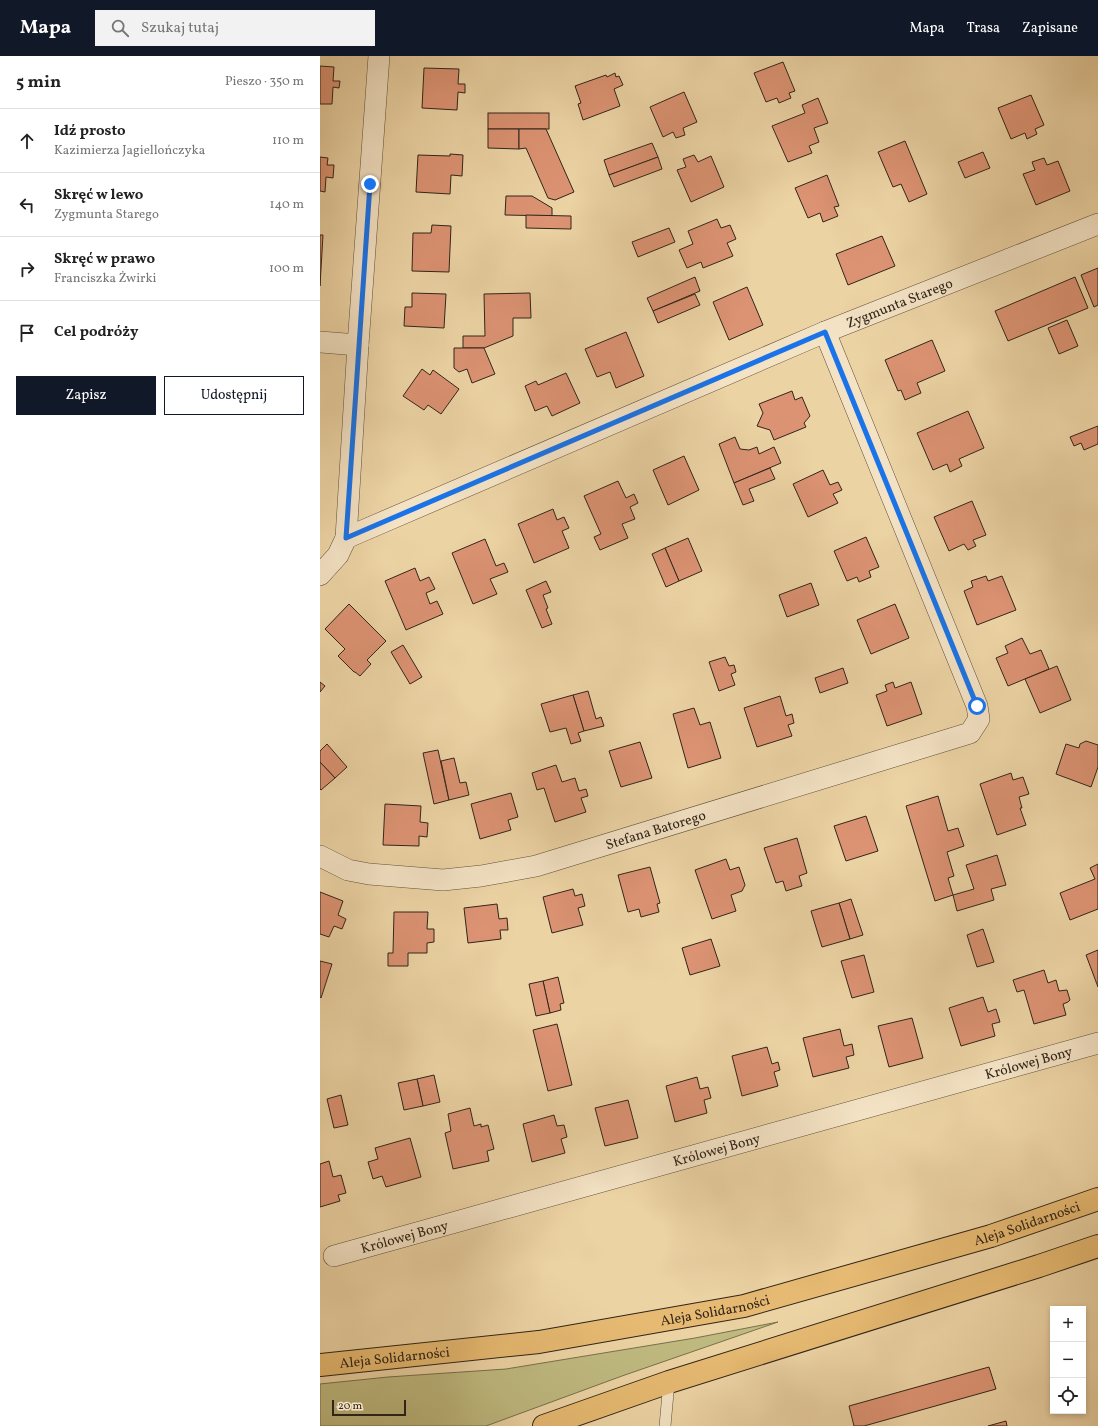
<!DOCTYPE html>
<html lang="pl">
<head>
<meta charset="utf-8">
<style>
	body { margin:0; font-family:Vollkorn,serif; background:#f2f2f2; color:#222 }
	.controls { position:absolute; right:12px; bottom:12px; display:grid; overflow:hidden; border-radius:0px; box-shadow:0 2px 6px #0003 }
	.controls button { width:36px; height:36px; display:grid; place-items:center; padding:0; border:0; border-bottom:1px solid #e0e0e0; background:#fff; color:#222; font:20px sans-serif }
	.scale { position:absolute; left:12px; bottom:10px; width:74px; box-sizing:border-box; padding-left:4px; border:2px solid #31251a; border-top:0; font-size:11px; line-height:14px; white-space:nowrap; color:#31251a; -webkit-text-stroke:3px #f3e2c4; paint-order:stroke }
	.stop { position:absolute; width:12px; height:12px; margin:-9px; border:3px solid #1a73e8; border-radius:50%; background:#fff }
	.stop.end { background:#1a73e8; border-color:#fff; box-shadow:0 1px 4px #0008 }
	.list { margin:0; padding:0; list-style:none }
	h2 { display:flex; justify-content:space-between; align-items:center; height:52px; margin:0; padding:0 16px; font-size:17px }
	h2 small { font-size:13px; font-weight:400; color:#767676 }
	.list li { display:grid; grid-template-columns:26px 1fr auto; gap:12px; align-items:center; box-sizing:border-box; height:64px; padding:0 16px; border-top:1px solid #e0e0e0 }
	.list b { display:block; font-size:15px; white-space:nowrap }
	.list p { margin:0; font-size:13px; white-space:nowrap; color:#767676 }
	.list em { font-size:13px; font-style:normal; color:#767676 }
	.actions { display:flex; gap:8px; padding:12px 16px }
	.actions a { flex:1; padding:9px 0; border:1px solid #111827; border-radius:0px; text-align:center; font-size:14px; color:#111827 }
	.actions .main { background:#111827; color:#fff }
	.icon { flex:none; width:22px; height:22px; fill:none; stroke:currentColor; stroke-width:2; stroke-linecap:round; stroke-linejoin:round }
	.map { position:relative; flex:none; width:778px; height:1370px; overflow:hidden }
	header { display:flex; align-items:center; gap:24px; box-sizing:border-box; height:56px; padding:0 20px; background:#111827; color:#fff }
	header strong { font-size:19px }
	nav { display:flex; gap:22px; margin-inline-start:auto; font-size:14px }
	.search { width:280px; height:36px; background:#f2f2f2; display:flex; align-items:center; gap:10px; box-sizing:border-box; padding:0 14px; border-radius:0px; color:#767676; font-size:15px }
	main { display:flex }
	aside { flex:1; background:#fff }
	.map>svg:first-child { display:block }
	.green { fill:#bfba80; stroke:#78704d }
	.building { fill:#dc9373; stroke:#31251a }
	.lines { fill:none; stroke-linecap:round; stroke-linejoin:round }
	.lane-casing { stroke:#60503c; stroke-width:12 }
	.street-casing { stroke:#60503c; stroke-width:22 }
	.primary-casing { stroke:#31251a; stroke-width:24 }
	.lane { stroke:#f3e2c4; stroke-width:11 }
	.street { stroke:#f3e2c4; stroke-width:21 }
	.primary { stroke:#e6ba72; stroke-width:22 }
	.route { stroke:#1a73e8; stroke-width:5 }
	.labels { text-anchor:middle; stroke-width:4; stroke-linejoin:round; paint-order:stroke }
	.street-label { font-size:14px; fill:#31251a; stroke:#f3e2c4 }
</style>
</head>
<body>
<header>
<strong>Mapa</strong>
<div class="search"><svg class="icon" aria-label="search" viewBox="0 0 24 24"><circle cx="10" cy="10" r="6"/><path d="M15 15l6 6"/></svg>Szukaj tutaj</div>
<nav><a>Mapa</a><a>Trasa</a><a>Zapisane</a></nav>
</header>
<main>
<aside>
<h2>5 min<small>Pieszo · 350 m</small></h2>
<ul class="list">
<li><svg class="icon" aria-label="ahead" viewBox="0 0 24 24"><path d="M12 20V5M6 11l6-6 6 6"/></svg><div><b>Idź prosto</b><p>Kazimierza Jagiellończyka</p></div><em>110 m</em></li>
<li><svg class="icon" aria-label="left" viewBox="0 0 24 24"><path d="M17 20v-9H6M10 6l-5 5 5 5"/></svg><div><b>Skręć w lewo</b><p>Zygmunta Starego</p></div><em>140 m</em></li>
<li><svg class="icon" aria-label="right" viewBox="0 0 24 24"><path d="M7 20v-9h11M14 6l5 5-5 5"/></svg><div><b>Skręć w prawo</b><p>Franciszka Żwirki</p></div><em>100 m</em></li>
<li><svg class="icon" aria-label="arrive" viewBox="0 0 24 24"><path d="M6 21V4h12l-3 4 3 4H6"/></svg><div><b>Cel podróży</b></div></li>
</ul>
<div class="actions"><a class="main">Zapisz</a><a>Udostępnij</a></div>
</aside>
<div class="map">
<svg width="778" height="1370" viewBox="0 0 778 1370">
	<rect width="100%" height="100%" fill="#ecd3a4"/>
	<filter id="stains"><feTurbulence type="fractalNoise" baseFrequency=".005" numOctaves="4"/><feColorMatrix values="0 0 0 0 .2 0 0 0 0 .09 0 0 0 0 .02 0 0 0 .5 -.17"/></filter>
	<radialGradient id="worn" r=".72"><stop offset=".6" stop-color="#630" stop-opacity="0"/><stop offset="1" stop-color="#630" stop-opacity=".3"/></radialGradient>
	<path class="green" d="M458 1266 302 1320 166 1370H0V1328L68 1321 186 1313 375 1282Z"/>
	<g class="building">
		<path d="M463 6 475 35 469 37 471 42 459 47 457 42 446 46 434 17Z"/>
		<path d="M0 10 14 11 13 25H20L19 32 13 31 12 48H0Z"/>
		<path d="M104 12 139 13 138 28H145V37L138 36 137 54 102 52Z"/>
		<path d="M295 17 296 21 299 20 303 29 294 33 300 50 263 64 258 48 261 47 255 30 286 19 287 21Z"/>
		<path d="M364 36 377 66 363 72 365 79 356 82 353 76 343 81 330 51Z"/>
		<path d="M711 39 724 69 715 73 717 78 707 83 705 77 691 83 678 52Z"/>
		<path d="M498 42 508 67 494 72 499 86 489 90 492 97 468 106 452 70 485 57 482 49Z"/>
		<rect x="168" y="57" width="61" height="16"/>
		<path d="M168 73H199V93L168 92Z"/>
		<path d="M199 73H226L254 136 235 144 228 142 206 92 199 93Z"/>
		<path d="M585 85 607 138 589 146 581 128 573 131 558 96Z"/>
		<path d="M332 87 338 101 289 119 284 104Z"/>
		<path d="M663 96 670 112 645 122 638 106Z"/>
		<path d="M130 98 143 99 142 120 131 119 130 138 96 136 98 99 130 100Z"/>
		<path d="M374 99 378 106 391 100 404 131 371 146 357 114 366 111 363 103Z"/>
		<path d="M0 101 8 102 7 109H14L13 122 6 121 5 136 0 135Z"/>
		<path d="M338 101 342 113 294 131 289 119Z"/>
		<path d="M724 102 727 109 738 105 750 135 716 149 703 118 715 114 712 106Z"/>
		<path d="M507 119 519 150 514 151 518 160 503 166 500 157 488 162 475 132Z"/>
		<path d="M186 140H212L232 152V160L185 159Z"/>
		<path d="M206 159 251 160V173L206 172Z"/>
		<path d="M397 163 401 172 410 169 416 183 407 187 413 200 383 212 381 206 367 212 359 194 373 188 368 175Z"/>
		<path d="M112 169 131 170 129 216 92 215 93 177H111Z"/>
		<path d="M349 172 355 186 318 201 312 186Z"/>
		<path d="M0 179H3L0 230Z"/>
		<path d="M562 180 575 210 528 229 516 198Z"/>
		<path d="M778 212V249L774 251 761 219Z"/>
		<path d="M375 221 380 235 333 255 327 242Z"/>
		<path d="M755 221 768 252 688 285 675 255Z"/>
		<path d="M427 231 443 269 409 284 393 246Z"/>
		<path d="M92 237 126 238 124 272 84 270 85 251H92Z"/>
		<path d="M210 237 211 262H193V280L164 292H143V280H165L164 238Z"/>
		<path d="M375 238 380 249 338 267 333 255Z"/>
		<path d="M747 264 758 290 739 298 728 272Z"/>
		<path d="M306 276 324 320 296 332 290 316 277 321 265 293Z"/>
		<path d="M612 284 625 315 597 327 601 337 585 344 581 334 578 335 565 304Z"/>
		<path d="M134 292H164L175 318 152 327 147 313 139 316 134 312Z"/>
		<path d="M102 313 110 319 113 314 139 333 121 358 108 349 104 354 83 340Z"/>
		<path d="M246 317 260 347 232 360 227 350 215 355 205 330 216 325 218 329Z"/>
		<path d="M472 335 475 344 482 341 490 360 484 367 486 371 454 384 450 374 437 370 443 357 439 348Z"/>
		<path d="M648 355 664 392 639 403 642 410 630 416 627 408 613 414 597 377Z"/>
		<path d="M778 370V388L764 394 761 387 754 390 750 381Z"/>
		<path d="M415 381 420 393 429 394 437 391 439 398 454 391 461 407 414 427 399 388Z"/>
		<path d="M364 400 379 434 348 449 333 414Z"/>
		<path d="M450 412 455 423 429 433 434 445 423 449 414 427Z"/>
		<path d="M503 414 510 429 518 426 522 434 513 438 518 447 488 461 473 428Z"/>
		<path d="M298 425 306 442 314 438 318 447 310 451 315 463 302 468 308 482 280 494 274 481 281 478 264 440Z"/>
		<path d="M652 445 666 479 653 484 656 490 648 494 644 488 629 495 614 461Z"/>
		<path d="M233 453 237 464 244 461 249 472 242 475 249 492 214 507 198 468Z"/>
		<path d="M546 481 559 511 549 515 551 521 539 526 537 521 527 525 514 495Z"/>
		<path d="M368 482 382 515 359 525 345 492Z"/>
		<path d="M165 483 176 510 184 507 188 516 170 523 177 538 153 548 132 497Z"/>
		<path d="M345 492 359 525 346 531 332 498Z"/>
		<path d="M95 512 100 525 109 521 115 533 106 537 110 548 117 545 123 558 86 574 65 525Z"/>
		<path d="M666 520 668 525 682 520 696 554 657 569 644 535 653 531 651 525Z"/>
		<path d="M226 525 231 536 223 539 228 552 226 553 232 568 222 572 206 534Z"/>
		<path d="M491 527 499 549 467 561 459 539Z"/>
		<path d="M29 548 66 585 47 604 51 608 40 620 35 616H34L18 600 25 593 5 573Z"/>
		<path d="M575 548 589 582 551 598 537 564Z"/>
		<path d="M702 582 710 598 721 594 729 613 688 630 676 602 688 597 685 590Z"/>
		<path d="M83 589 102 621 90 628 71 596Z"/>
		<path d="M405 601 409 610 414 609 416 616 411 618 415 629 399 635 389 606Z"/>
		<path d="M737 610 751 644 720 657 705 623Z"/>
		<path d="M523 612 528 627 500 637 495 622Z"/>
		<path d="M0 626 5 630 0 636Z"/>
		<path d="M573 626 575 632 591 626 602 658 567 670 556 639 567 635 565 629Z"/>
		<path d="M268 635 276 663 281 661 284 670 264 675 253 639Z"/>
		<path d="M253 639 264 675 258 677 261 685 251 688 246 672 230 676 221 648Z"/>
		<path d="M460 640 466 660 472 658 474 667 468 669 472 680 437 691 424 652Z"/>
		<path d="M374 652 380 669 390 666 401 702 368 712 353 658Z"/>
		<path d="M766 685 778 689V711L771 731 736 718 746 688 759 692 760 688Z"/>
		<path d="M320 686 332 722 301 731 289 695Z"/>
		<path d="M7 688 27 711 15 722 0 706V695Z"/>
		<path d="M118 694 129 744 114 748 103 697Z"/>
		<path d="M134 702 140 727 146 726 149 739 129 744 121 705Z"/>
		<path d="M0 706 15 722 1 734 0 733Z"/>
		<path d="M236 709 242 726 255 722 259 735 266 733 268 740 261 742 266 756 235 766 224 732 217 734 212 717Z"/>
		<path d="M691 717 693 724 703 721 709 738 699 741 702 752H700L706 769 677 779 660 728Z"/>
		<path d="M191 737 198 761 188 764 191 774 160 783 151 748Z"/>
		<path d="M618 740 628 775 638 772 644 790 627 796 634 820 628 822 633 839 615 845 586 750Z"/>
		<path d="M65 748 101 750 100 766 108 767 107 781 99 780V790L63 789Z"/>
		<path d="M546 760 558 795 526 805 514 770Z"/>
		<path d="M477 782 487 817 479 820 482 830 466 835 463 825 456 827 444 792Z"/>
		<path d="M677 799 686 829 671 833 674 844 637 855 633 839 654 833 646 809Z"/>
		<path d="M406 803 410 814 419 811 425 829 422 835 411 839 416 855 392 863 375 814Z"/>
		<path d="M778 808V853L750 864 740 837 775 823 770 812Z"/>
		<path d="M330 811 340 847 337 848 339 856 321 861 319 853 308 856 298 819Z"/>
		<path d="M253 833 255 840 262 838 265 850 258 852 263 869 232 877 223 841Z"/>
		<path d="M0 836 23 845 18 859 26 863 22 873 14 870 9 881 0 878Z"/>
		<path d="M531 843 543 879 530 883 519 847Z"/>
		<path d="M519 847 530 883 502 891 491 855Z"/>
		<path d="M177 848 179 863 187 862 188 874H180L181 883 148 887 144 852Z"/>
		<path d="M74 856H108L107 873H114V886L107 887V897H88V910H68V897H73Z"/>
		<path d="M663 873 674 906 657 911 647 879Z"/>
		<path d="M391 883 400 910 370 919 362 892Z"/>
		<path d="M778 894V931L766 899Z"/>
		<path d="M544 899 554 936 532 942 521 905Z"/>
		<path d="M0 905 12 908 1 942 0 941Z"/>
		<path d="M724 914 728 927 736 924 739 935 747 934 750 944 748 946 743 948 746 959 714 968 704 934 697 936 693 924Z"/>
		<path d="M238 921 244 947 240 948 241 954 230 957 223 925Z"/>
		<path d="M223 925 230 957 216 960 209 928Z"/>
		<path d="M663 941 668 956 676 953 680 966 672 968 675 980 641 990 629 952Z"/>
		<path d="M592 962 603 1002 569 1011 558 970Z"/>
		<path d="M237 968 252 1029 228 1035 213 974Z"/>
		<path d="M520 973 524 990 532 988 534 999 526 1001 529 1012 493 1021 483 982Z"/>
		<path d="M447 991 452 1008 458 1006 460 1014 454 1016 458 1030 422 1040 412 1000Z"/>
		<path d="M114 1019 120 1046 103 1050 97 1023Z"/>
		<path d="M377 1021 380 1033 388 1031 391 1042 384 1044 387 1057 355 1066 346 1030Z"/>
		<path d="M97 1023 103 1050 84 1054 78 1027Z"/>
		<path d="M21 1039 28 1069 14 1072 7 1043Z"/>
		<path d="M308 1044 318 1082 285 1090 275 1052Z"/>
		<path d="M150 1052 154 1070 161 1068V1071L168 1069 174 1093 167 1095 169 1105 133 1113 125 1077 131 1075 128 1058Z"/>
		<path d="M234 1059 237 1070 244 1069 247 1081 241 1083 245 1097 212 1106 203 1068Z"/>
		<path d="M90 1082 101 1121 66 1131 62 1120 53 1123 48 1106 58 1103 55 1092Z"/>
		<path d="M9 1105 13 1121 21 1119 26 1137 18 1139 20 1145 0 1151V1108Z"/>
		<path d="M669 1311 676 1333 544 1370H534L529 1350Z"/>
		<path d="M686 1365 687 1370H668Z"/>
	</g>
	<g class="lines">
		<defs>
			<path id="lane" d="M345 1370 349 1326"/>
			<g id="street">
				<path d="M0 286 38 289"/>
				<path d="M26 482 38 289 59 0"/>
				<path id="s1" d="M0 519 18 499 26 482 505 276 778 168"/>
				<path id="s2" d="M0 800 28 814 49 818 123 824 161 820 216 810 650 677 659 663 657 650 505 276"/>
				<path id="s3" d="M14 1200 778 987"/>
			</g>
			<g id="primary">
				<path id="s4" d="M0 1309 219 1286 424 1250 671 1180 778 1143"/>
				<path d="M224 1370 349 1326 719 1210 778 1190"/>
			</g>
		</defs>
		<use href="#lane" class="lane-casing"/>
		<use href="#street" class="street-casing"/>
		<use href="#primary" class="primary-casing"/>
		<use href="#lane" class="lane"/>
		<use href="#street" class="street"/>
		<use href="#primary" class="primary"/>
	</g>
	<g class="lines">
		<path class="route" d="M50 128 26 482 505 276 657 650"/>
	</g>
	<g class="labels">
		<g class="street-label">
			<text dy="5" stroke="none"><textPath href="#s1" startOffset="647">Zygmunta Starego</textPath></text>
			<text dy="5" stroke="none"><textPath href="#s2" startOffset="346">Stefana Batorego</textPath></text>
			<text dy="5" stroke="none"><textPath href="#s3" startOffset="721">Królowej Bony</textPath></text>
			<text dy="5" stroke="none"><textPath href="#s3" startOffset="397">Królowej Bony</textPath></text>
			<text dy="5" stroke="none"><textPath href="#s4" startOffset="723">Aleja Solidarności</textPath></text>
			<text dy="5" stroke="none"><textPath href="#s3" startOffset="73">Królowej Bony</textPath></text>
			<text dy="5" stroke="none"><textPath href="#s4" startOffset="399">Aleja Solidarności</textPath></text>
			<text dy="5" stroke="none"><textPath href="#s4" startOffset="75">Aleja Solidarności</textPath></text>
		</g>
	</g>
	<rect width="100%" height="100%" filter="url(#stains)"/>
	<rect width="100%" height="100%" fill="url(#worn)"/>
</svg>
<div class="controls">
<button>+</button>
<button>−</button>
<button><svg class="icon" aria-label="locate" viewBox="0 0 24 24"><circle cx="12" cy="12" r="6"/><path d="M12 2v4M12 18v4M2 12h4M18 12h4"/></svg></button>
</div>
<div class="scale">20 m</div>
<div class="stop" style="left:657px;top:650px"></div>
<div class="stop end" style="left:50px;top:128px"></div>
</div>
</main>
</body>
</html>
